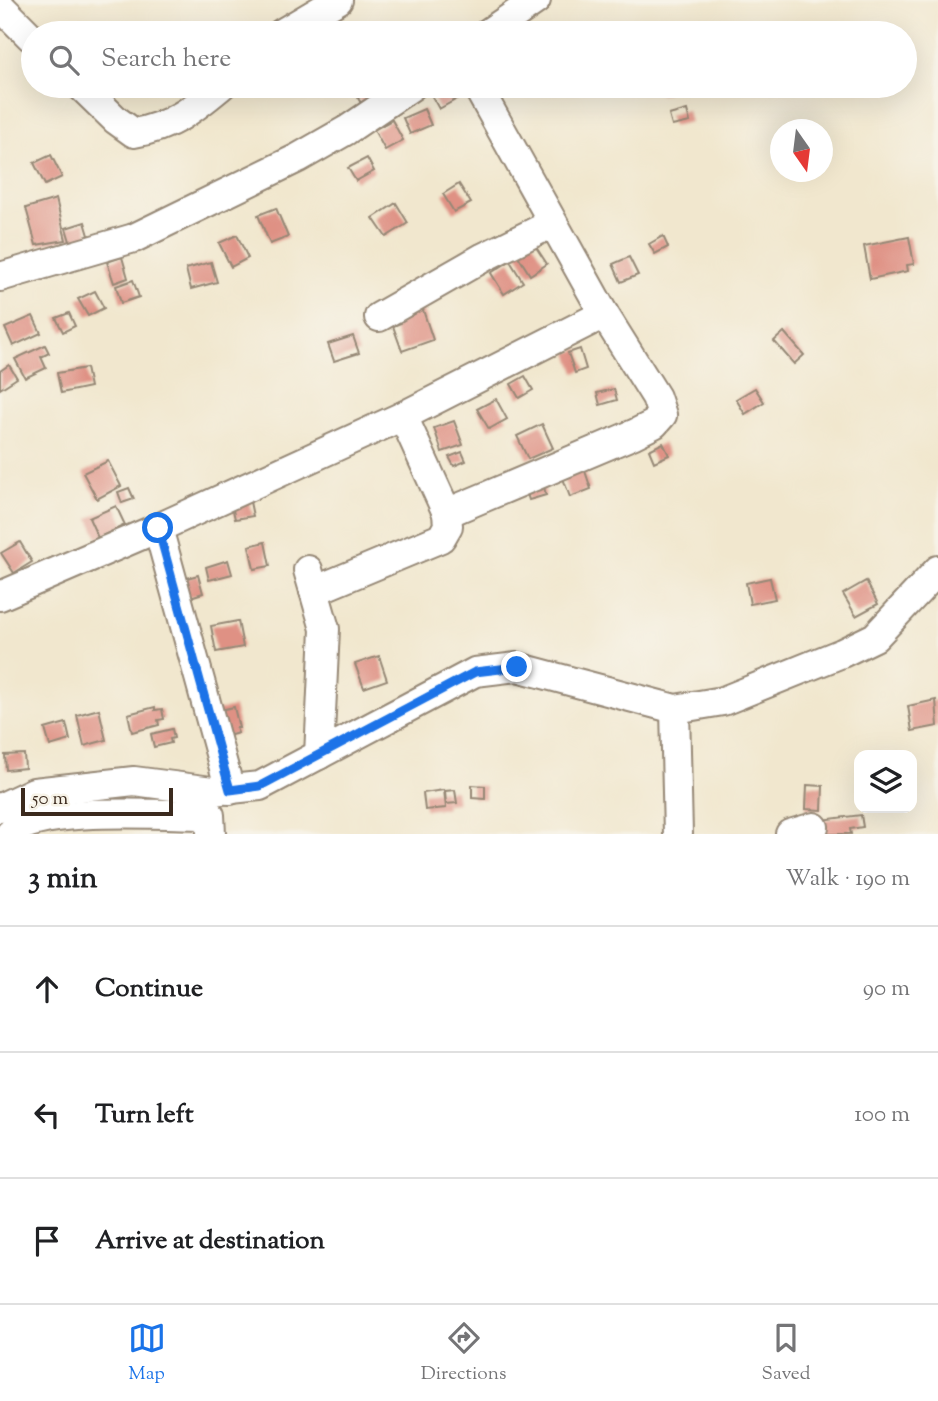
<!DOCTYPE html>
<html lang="en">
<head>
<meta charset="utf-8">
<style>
	body { margin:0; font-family:"Sorts Mill Goudy",serif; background:#f6f6f6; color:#202124 }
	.controls { position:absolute; right:21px; bottom:21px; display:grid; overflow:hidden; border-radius:14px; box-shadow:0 7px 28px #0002 }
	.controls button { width:63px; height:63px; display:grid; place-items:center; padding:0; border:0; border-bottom:2px solid #e0e0e0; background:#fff; color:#202124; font:35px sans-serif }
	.compass { position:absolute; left:770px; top:119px; width:63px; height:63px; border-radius:50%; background:#fff; box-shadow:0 7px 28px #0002; rotate:166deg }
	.scale { position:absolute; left:21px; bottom:18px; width:152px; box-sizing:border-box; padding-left:7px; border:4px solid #3b2a1e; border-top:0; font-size:19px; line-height:24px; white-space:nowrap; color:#3b2a1e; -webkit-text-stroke:5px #f7f3e8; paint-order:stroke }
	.stop { position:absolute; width:21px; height:21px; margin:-16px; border:5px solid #1a73e8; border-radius:50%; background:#fff }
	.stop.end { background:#1a73e8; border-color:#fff; box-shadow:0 2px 7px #0008 }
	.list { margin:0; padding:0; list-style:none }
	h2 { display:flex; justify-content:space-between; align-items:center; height:91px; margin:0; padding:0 28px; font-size:30px }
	h2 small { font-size:23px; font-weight:400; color:#757577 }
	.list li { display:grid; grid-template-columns:46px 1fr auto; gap:21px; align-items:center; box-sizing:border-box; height:126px; padding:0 28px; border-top:2px solid #e0e0e0 }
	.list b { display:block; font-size:26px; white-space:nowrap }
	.list em { font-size:23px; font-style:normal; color:#757577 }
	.icon { flex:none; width:38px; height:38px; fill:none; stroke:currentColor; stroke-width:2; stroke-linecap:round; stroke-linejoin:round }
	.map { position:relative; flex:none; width:938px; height:834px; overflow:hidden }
	.search { position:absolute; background:#fff; box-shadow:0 7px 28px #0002; left:21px; right:21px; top:21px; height:77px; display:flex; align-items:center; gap:18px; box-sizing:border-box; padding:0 24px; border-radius:38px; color:#757577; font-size:26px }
	.sheet { height:469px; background:#fff }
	nav { display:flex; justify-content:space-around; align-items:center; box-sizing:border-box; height:98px; border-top:2px solid #e0e0e0; background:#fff; font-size:19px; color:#757577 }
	nav a { display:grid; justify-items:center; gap:4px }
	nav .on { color:#1a73e8 }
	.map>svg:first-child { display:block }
	.building { fill:#df9184 }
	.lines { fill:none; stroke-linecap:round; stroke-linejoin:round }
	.minor-casing { stroke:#968876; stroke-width:32 }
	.minor { stroke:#fff; stroke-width:28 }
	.route { stroke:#1a73e8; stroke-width:9 }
</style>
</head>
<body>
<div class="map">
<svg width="938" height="834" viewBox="0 0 938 834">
	<rect width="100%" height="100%" fill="#f7f3e8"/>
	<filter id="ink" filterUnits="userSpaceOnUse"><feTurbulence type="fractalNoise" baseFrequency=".0143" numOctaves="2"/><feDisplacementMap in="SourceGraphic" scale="14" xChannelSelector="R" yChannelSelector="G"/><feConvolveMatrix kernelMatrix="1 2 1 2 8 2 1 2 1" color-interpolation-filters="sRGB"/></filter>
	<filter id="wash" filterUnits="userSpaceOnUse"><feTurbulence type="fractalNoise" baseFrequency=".00686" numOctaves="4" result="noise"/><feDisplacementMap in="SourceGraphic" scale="28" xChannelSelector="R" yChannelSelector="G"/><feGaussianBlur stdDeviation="1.57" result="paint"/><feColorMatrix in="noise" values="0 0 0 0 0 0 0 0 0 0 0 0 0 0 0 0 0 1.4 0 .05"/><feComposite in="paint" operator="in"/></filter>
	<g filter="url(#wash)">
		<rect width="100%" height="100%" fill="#f1e7ce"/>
		<g id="blocks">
			<g class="building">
				<path d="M438 86H459L464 95 439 109 429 91Z"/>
				<path d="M657 86H672L673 90 660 95Z"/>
				<path d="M373 88 382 103 366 112 358 98Z"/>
				<path d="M424 109 431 125 410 134 403 118Z"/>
				<path d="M687 110 690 122 672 126 669 115Z"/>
				<path d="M392 120 403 140 385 150 374 130Z"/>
				<path d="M51 155 62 177 45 185 34 163Z"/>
				<path d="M367 158 374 171 356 181 348 168Z"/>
				<path d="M459 184 471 203 454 212 443 194Z"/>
				<path d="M56 199 66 240 36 245 26 208Z"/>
				<path d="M396 203 408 223 386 237 373 218Z"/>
				<path d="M276 208 288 237 270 244 258 215Z"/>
				<path d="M85 222 91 242 72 248 66 228Z"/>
				<path d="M237 235 248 258 231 267 219 243Z"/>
				<path d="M663 236 668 247 655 254 649 244Z"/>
				<path d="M909 237 914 264 907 265 908 271 870 279 864 246Z"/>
				<path d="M532 241 547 264 530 275 515 251Z"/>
				<path d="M122 257 128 278 114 283 107 262Z"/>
				<path d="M629 257 638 275 621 282 613 264Z"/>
				<path d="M510 261 523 282 504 294 491 273Z"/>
				<path d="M211 262 217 282 191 289 186 269Z"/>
				<path d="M133 280 139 297 121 303 116 286Z"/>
				<path d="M95 291 104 308 88 316 78 299Z"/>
				<path d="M421 304 433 340 402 351 393 326 401 323 397 312Z"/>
				<path d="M69 313 75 326 63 332 56 318Z"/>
				<path d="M33 316 41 333 13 346 5 328Z"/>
				<path d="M784 332 804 355 794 364 774 341Z"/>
				<path d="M353 336 359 353 334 361 328 344Z"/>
				<path d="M45 345 49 353 41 357 46 368 25 378 15 359Z"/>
				<path d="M580 349 586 369 575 373 568 353Z"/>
				<path d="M9 365 17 378 0 389V371Z"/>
				<path d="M86 368 90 387 61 393 57 373Z"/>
				<path d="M525 376 533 390 519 398 511 384Z"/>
				<path d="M755 388 764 402 745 414 736 399Z"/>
				<path d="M614 389 617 400 600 405 597 393Z"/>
				<path d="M496 399 507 419 489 429 477 409Z"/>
				<path d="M454 421 463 445 442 452 434 428Z"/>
				<path d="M542 424 553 448 528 459 517 436Z"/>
				<path d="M663 443 669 455 654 462 649 450Z"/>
				<path d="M462 452 466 461 454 466 449 457Z"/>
				<path d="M108 461 121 486 97 499 83 473Z"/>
				<path d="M583 465 591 489 570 497 561 473Z"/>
				<path d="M542 479 546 495 529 500 524 484Z"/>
				<path d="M129 488 134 499 122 503 118 492Z"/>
				<path d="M249 497 253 516 235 519 231 501Z"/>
				<path d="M116 506 125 525 98 538 89 518Z"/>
				<path d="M20 542 32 562 14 573 1 553Z"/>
				<path d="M265 542 270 566 254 569 249 546Z"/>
				<path d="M228 560 232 574 209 580 206 567Z"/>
				<path d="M198 575 203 593 181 600 176 581Z"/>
				<path d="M770 578 775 599 750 604 746 583Z"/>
				<path d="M866 581 878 604 856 616 843 594Z"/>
				<path d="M238 621 243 647 216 652 211 626Z"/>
				<path d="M379 656 387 680 364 688 355 664Z"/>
				<path d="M936 700 938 726 912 731 908 706Z"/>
				<path d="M155 707V710L162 709 164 719 158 720 159 725 132 732 128 714Z"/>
				<path d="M234 707 239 728H236L238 733 224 737 215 711Z"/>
				<path d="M99 709 106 740 84 746 77 715Z"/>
				<path d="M66 723 70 740 50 746 45 729Z"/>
				<path d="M172 729 174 738 170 739 171 743 154 747 151 734Z"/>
				<path d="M24 754 25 768 6 770 5 755Z"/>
				<path d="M472 785 485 786V799L472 798Z"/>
				<path d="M807 785 823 786 822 810 806 809Z"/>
				<path d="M444 790 446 808 425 810 423 793Z"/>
				<path d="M455 790 457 803 446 804 445 791Z"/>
				<path d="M861 815 863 827 850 829 851 834H823L821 820Z"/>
			</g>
		</g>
	</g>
	<g filter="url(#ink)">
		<use href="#blocks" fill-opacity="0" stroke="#968876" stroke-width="2"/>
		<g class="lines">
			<defs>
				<g id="minor">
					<path d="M0 6 33 39"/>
					<path d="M282 33 338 0"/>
					<path d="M488 33 536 0"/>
					<path d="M81 86 116 120 134 133C173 126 192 110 221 86"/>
					<path d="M0 277 134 238 298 158 347 130 412 86"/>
					<path d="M379 317 484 257 553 223"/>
					<path d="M447 513 634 434 654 424 662 415 656 397 604 314 477 86"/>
					<path d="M158 528 230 790"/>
					<path d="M308 570 325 629 319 755"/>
					<path d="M314 591 441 538 448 526 447 513 403 416"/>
					<path d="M0 596 158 528 403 416 604 314"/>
					<path d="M675 709 678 834"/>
					<path d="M0 808 34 792 134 781 212 791 260 786 475 672 517 667 675 709 723 701 842 653 875 637 938 570"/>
					<path d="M10 834C35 805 169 815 210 815L211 834"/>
					<path d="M790 834 814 827"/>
				</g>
			</defs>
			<use href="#minor" class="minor-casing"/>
			<use href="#minor" class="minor"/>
		</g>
	</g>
	<g class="lines" filter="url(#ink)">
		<path class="route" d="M158 528 230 790 260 786 475 672 517 667"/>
	</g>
</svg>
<div class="controls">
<button><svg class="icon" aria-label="layers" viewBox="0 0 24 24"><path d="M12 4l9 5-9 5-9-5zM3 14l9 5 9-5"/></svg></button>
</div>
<svg class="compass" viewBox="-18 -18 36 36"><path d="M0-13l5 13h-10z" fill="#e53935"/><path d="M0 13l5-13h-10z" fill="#757577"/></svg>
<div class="scale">50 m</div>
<div class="stop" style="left:158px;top:528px"></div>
<div class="stop end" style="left:517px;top:667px"></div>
<div class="search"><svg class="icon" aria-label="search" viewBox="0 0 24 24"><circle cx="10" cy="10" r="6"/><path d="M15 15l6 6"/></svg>Search here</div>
</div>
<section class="sheet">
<h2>3 min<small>Walk · 190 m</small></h2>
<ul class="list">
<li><svg class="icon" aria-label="ahead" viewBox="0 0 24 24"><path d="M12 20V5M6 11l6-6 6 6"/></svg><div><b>Continue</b></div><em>90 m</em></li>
<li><svg class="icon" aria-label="left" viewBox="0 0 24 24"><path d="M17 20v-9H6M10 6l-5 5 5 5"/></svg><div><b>Turn left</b></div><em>100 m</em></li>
<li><svg class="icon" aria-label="arrive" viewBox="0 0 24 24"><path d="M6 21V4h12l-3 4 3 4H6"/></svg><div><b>Arrive at destination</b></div></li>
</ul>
</section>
<nav>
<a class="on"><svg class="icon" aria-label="map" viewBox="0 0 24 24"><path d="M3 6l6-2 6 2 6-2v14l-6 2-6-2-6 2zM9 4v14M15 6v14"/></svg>Map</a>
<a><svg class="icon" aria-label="directions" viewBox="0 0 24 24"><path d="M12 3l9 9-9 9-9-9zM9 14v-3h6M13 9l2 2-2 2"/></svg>Directions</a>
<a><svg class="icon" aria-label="saved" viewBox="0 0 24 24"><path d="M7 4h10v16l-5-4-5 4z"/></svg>Saved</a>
</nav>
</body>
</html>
